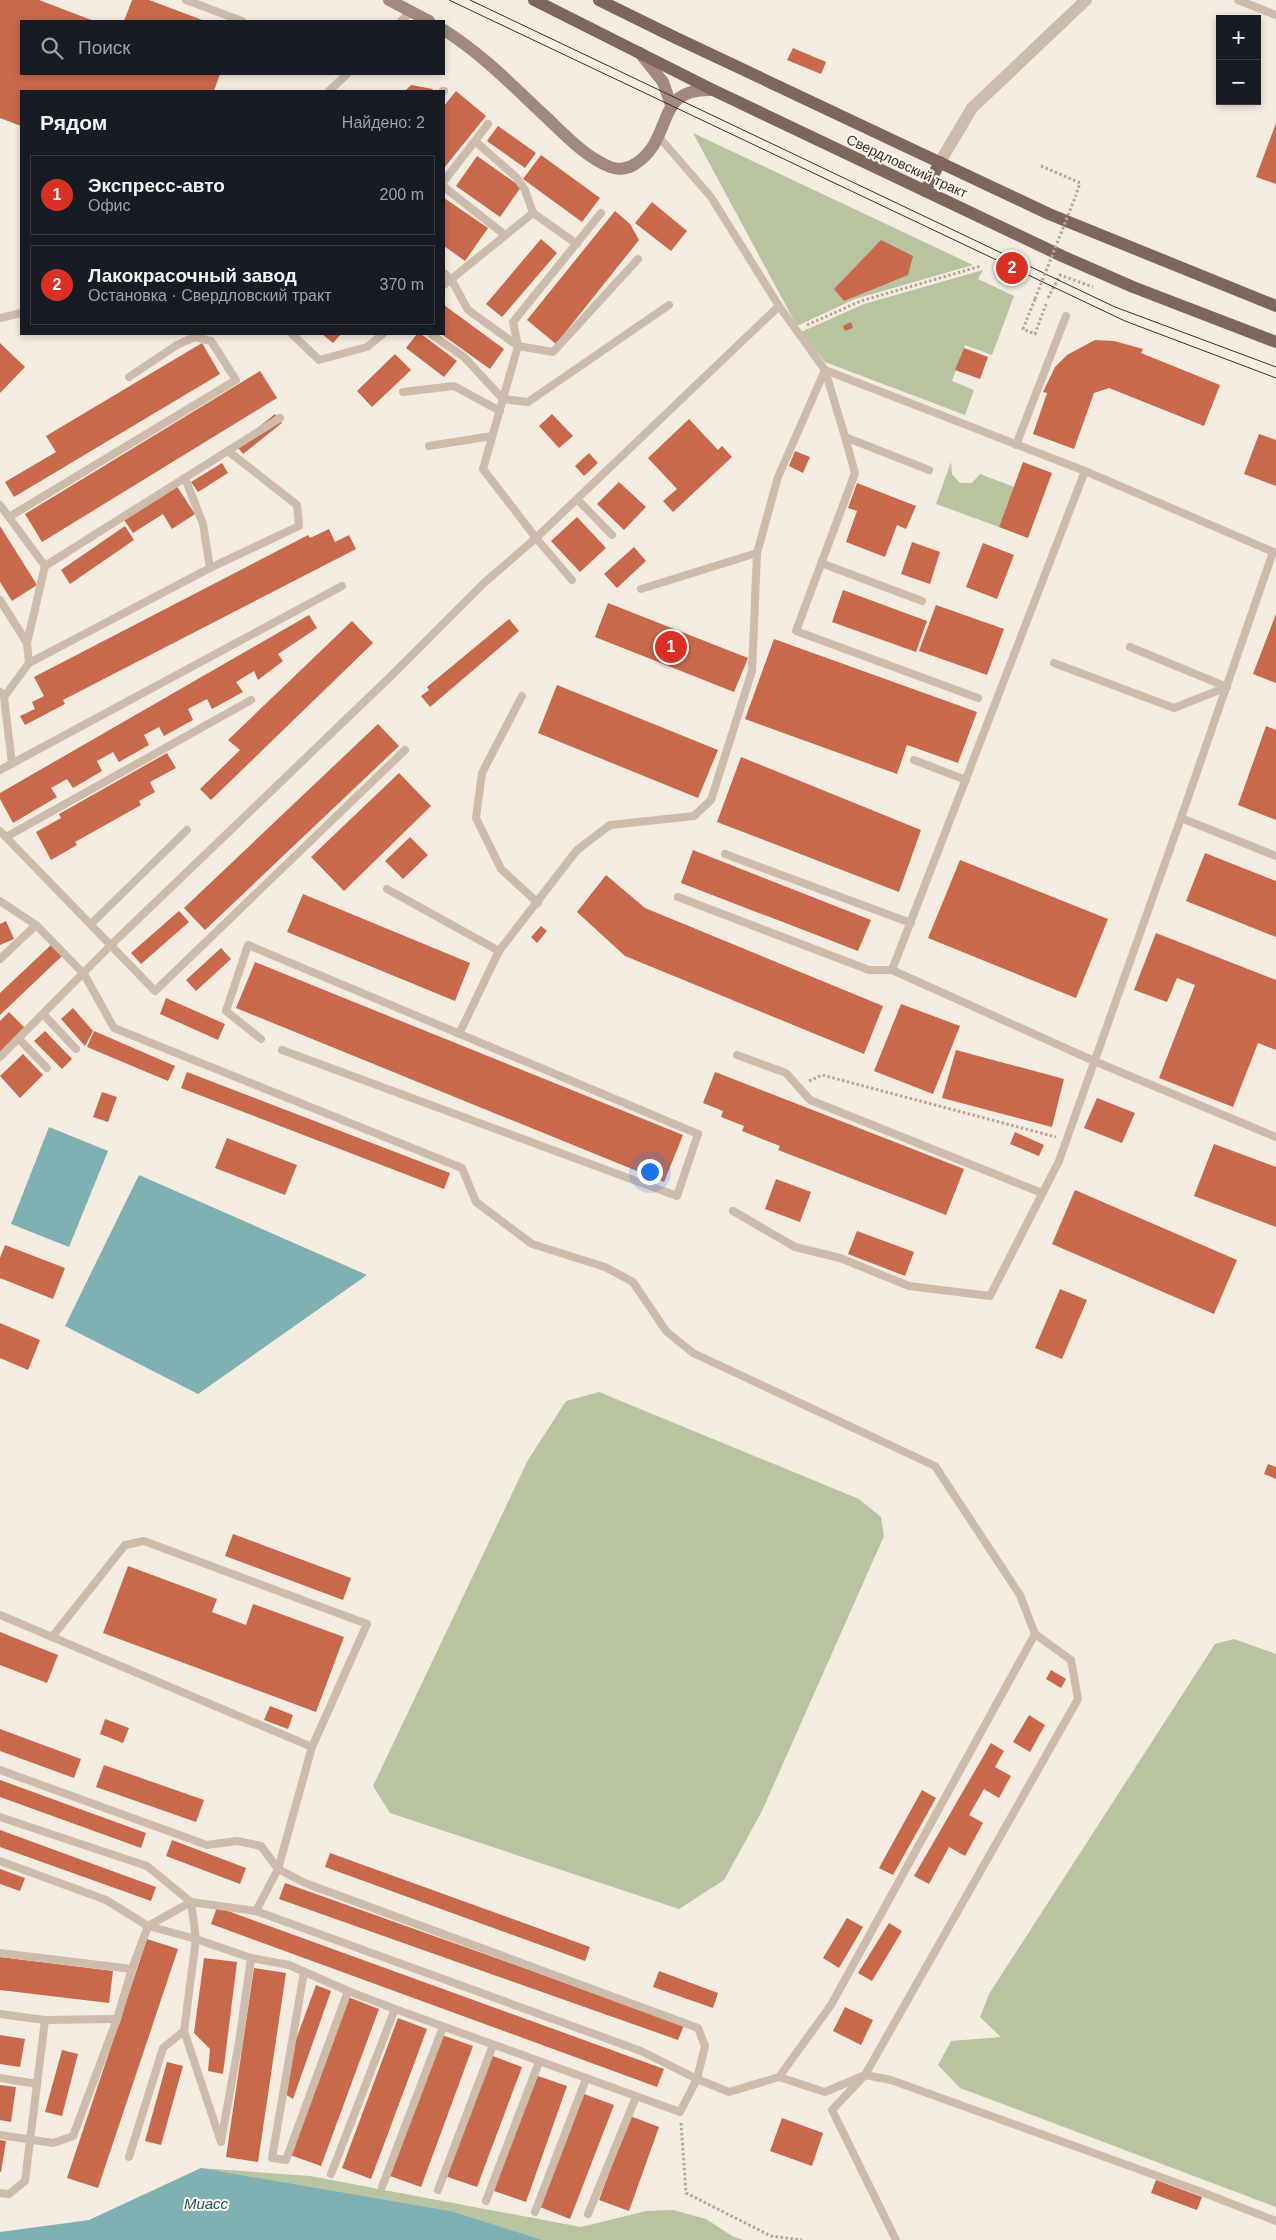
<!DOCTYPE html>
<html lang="ru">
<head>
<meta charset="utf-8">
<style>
	body { margin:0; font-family:Arial,sans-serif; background:#20242c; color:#f1f3f6 }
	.controls { position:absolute; right:15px; top:15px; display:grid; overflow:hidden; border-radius:0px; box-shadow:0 2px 8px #0003 }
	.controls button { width:45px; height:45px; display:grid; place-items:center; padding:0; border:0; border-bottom:1px solid #363941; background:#171b24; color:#f1f3f6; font:25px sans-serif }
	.you { position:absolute; left:649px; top:1171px; width:18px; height:18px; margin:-12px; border:4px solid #fff; border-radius:50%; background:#1a73e8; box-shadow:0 0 0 8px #1a73e833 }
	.badge { display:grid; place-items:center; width:32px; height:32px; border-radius:50%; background:#d93025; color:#fff; font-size:16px; font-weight:700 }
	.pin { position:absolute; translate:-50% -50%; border:2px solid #fff; box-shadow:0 1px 5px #0006 }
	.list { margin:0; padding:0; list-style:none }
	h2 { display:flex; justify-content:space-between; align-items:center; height:65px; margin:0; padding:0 20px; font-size:21px }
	h2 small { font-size:16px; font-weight:400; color:#9ea1a6 }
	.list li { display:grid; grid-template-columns:32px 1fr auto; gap:15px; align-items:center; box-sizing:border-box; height:80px; margin:0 10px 10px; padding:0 10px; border:1px solid #363941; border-radius:0px }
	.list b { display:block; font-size:19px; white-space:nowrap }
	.list p { margin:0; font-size:16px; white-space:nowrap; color:#9ea1a6 }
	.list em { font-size:16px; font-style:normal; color:#9ea1a6 }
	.icon { flex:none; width:28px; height:28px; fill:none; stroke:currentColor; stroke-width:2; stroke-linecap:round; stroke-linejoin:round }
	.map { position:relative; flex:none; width:1276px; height:2240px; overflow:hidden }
	.search { position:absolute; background:#171b24; box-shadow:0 2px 8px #0003; left:20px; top:20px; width:425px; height:55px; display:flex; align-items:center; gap:12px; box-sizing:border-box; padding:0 18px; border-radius:0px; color:#9ea1a6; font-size:19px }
	.panel { position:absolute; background:#171b24; box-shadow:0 2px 8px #0003; left:20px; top:90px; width:425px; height:245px; border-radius:0px }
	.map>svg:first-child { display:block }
	.green { fill:#b8c4a0 }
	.water { fill:#7fb0b2 }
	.building { fill:#c8694b }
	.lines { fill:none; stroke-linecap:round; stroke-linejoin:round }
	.path { stroke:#b9a596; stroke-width:3; stroke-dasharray:2.5 2.5; stroke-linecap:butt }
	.service { stroke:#cdbbac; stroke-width:8 }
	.minor { stroke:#cdbbac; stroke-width:12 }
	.secondary { stroke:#a18a7d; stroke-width:12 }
	.primary { stroke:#7d675c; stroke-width:12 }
	.tram { stroke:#3b302b; stroke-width:1 }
	.path-bridge { stroke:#b9a596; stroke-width:3; stroke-dasharray:2.5 2.5; stroke-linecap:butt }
	.labels { text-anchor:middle; stroke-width:4; stroke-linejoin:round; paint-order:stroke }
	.street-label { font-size:14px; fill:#3b302b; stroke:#fbf5ee }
	.water-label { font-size:15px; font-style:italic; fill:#1f5a5e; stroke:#fbf5ee }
</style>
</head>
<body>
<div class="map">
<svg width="1276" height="2240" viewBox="0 0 1276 2240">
	<rect width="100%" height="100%" fill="#f4ebe1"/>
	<g class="green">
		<path d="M693 133 973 265 855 299 797 326Z"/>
		<path d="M983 270 978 279 1014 296 992 355 965 345 952 381 974 390 965 415 825 362 801 332 864 304Z"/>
		<path d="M951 462 952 474 960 483H972L980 474 1014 487 999 527 936 504Z"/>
		<path d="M599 1392 859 1499 881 1517 884 1536 762 1811 724 1880 679 1909 390 1813 373 1786 528 1460 566 1401Z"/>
		<path d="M1234 1639 1276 1654V2207L960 2088 938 2065 951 2041 1001 2037 980 2017 989 1994 1215 1644Z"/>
		<path d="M201 2168 310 2176 581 2227 646 2211 673 2210 706 2219 732 2236 743 2240H543L451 2211Z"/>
	</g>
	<g class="water">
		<path d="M49 1127 108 1151 69 1247 11 1224Z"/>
		<path d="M139 1175 367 1275 198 1394 65 1326Z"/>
		<path d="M201 2168 451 2211 543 2240H0V2232L89 2220Z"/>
	</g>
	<g class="building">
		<path d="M0 0H39L94 21H21V74H220L214 91H21V126L0 118Z"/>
		<path d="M132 0H149L205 21H124Z"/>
		<path d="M793 48 826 62 821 74 787 60Z"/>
		<path d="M411 85 433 89 431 91H405Z"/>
		<path d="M456 91 486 116 444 168V106Z"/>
		<path d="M1276 123V184L1256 177Z"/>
		<path d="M498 126 536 153 525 168 487 141Z"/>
		<path d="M541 155 600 198 582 222 523 179Z"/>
		<path d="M477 156 521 187 500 217 456 186Z"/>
		<path d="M444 198 488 228 465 261 444 246Z"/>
		<path d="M652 202 687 231 671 251 635 223Z"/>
		<path d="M615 211 630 224 639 240 556 344 527 320Z"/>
		<path d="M541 239 557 253 502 317 486 304Z"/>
		<path d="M881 240 913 256 908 275 844 301 834 289Z"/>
		<path d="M444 305 504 349 490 369 441 334H444Z"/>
		<path d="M851 322 853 328 845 331 843 326Z"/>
		<path d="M322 334H341L333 343Z"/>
		<path d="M417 334H421L457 361 444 377 406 348Z"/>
		<path d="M1095 340 1114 341 1143 349 1141 353 1220 385 1204 426 1109 388 1094 393 1074 449 1033 434 1047 393 1043 392 1055 367 1067 355Z"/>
		<path d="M0 343 25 367 0 393Z"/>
		<path d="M202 343 220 374 14 497 5 482 56 452 46 436Z"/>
		<path d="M964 348 988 357 980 379 955 370Z"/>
		<path d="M395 354 411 370 372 407 357 391Z"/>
		<path d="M260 371 277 398 42 542 25 514Z"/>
		<path d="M275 414 282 423 243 454 236 445Z"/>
		<path d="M552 414 573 436 559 448 539 426Z"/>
		<path d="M689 419 718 450 722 446 732 457 673 512 663 501 677 489 648 458Z"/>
		<path d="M1259 434 1276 440V486L1244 474Z"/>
		<path d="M795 451 810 457 803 473 789 466Z"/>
		<path d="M589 453 598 463 584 476 575 466Z"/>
		<path d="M1023 462 1052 473 1028 538 999 527Z"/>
		<path d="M222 463 228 473 198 492 191 482Z"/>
		<path d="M619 482 646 507 624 530 597 504Z"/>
		<path d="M857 483 916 506 906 529 897 525 885 557 846 542 857 511 848 508Z"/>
		<path d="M176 485 195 514 172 529 163 514 133 533 124 520Z"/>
		<path d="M577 517 606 548 580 572 551 541Z"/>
		<path d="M0 526 37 585 12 601 0 582Z"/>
		<path d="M125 526 134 540 70 584 61 570Z"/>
		<path d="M329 529 335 542 349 535 356 549 63 700 65 704 25 725 20 716 35 709 32 702 44 696 34 677 308 535 310 538Z"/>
		<path d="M912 542 940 552 930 584 901 574Z"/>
		<path d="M983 543 1014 555 997 599 966 587Z"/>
		<path d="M634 547 646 561 617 588 604 574Z"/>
		<path d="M843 590 927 621 916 652 832 622Z"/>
		<path d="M608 603 748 658 734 692 595 637Z"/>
		<path d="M936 605 1004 629 987 675 919 651Z"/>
		<path d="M1276 614V683L1253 674Z"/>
		<path d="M309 615 317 628 278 654 283 661 258 680 254 671 236 682 243 692 212 709 207 699 188 709 193 720 164 736 159 727 144 735 149 745 119 762 113 752 97 761 102 771 73 788 67 779 51 788 57 797 13 823 0 799V793Z"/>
		<path d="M509 619 519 631 430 707 421 696 429 690 427 687Z"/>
		<path d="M352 621 373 643 211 800 200 789 240 750 228 740Z"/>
		<path d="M774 639 977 712 958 763 907 745 897 774 745 719Z"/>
		<path d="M557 685 718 750 698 798 538 733Z"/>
		<path d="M378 724 399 746 205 930 184 908Z"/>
		<path d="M1266 726 1276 730V820L1238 805Z"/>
		<path d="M167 753 176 768 150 782 155 792 139 801 141 805 75 842 77 845 51 860 36 832 61 818 59 814Z"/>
		<path d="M741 757 921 830 899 892 717 822Z"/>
		<path d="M399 773 431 806 344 891 311 857Z"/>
		<path d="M410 837 428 855 403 879 385 861Z"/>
		<path d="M693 850 871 920 858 951 681 883Z"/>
		<path d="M1205 853 1276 881V937L1186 901Z"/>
		<path d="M960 860 1108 919 1076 998 928 938Z"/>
		<path d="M606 875 645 908 883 1006 864 1054 625 956 577 912Z"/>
		<path d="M303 894 470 963 455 1001 287 932Z"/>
		<path d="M179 911 189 922 141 964 131 953Z"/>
		<path d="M6 921 14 939 0 945V924Z"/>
		<path d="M541 926 547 931 537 943 531 937Z"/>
		<path d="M1156 933 1276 980V1050L1258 1043 1233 1107 1159 1078 1195 985 1177 978 1167 1002 1134 990Z"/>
		<path d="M52 944 62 956 0 1015V993Z"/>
		<path d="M221 948 231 959 196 991 186 980Z"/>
		<path d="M255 962 683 1135 664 1182 236 1008Z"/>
		<path d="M166 998 225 1024 218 1040 160 1014Z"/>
		<path d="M901 1004 960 1026 933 1094 874 1071Z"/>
		<path d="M73 1008 93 1031 85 1046 61 1019Z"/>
		<path d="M9 1012 26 1029 0 1054V1021Z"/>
		<path d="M45 1031 72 1059 62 1069 34 1041Z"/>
		<path d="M94 1031 175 1066 168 1081 87 1047Z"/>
		<path d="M956 1050 1064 1079 1052 1127 942 1098Z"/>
		<path d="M23 1054 43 1075 20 1098 0 1076Z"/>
		<path d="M187 1072 450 1173 444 1189 181 1088Z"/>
		<path d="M715 1072 964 1169 946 1215 778 1150 780 1146 742 1131 744 1126 721 1117 723 1111 703 1103Z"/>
		<path d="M102 1092 117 1097 108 1122 93 1117Z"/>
		<path d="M1097 1098 1135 1113 1122 1143 1084 1128Z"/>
		<path d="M1015 1132 1044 1145 1039 1156 1010 1144Z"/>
		<path d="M227 1138 297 1165 285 1195 215 1168Z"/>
		<path d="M1214 1144 1276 1167V1227L1194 1196Z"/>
		<path d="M776 1179 811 1192 800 1222 765 1209Z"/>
		<path d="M1075 1190 1237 1260 1214 1314 1052 1244Z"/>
		<path d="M857 1231 914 1252 905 1276 848 1254Z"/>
		<path d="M5 1245 65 1268 53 1299 0 1278V1258Z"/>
		<path d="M1060 1289 1087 1300 1062 1359 1035 1348Z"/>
		<path d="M0 1323 40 1340 28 1370 0 1358Z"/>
		<path d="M1268 1464 1276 1467V1479L1264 1474Z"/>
		<path d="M233 1534 351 1578 343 1600 225 1556Z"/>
		<path d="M128 1566 217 1599 212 1612 246 1625 253 1604 344 1637 316 1712 103 1633Z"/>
		<path d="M0 1632 58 1655 47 1683 0 1665Z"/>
		<path d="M1051 1670 1066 1679 1061 1688 1046 1679Z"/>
		<path d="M270 1706 293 1715 288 1729 264 1720Z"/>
		<path d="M1029 1715 1045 1725 1030 1752 1013 1742Z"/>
		<path d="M105 1719 129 1728 123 1743 100 1734Z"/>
		<path d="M0 1729 81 1759 74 1778 0 1751Z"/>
		<path d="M991 1743 1004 1751 995 1767 1011 1776 999 1798 984 1789 969 1815 983 1823 965 1856 949 1847 929 1884 914 1876Z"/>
		<path d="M104 1765 204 1800 196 1822 96 1787Z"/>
		<path d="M0 1780 146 1833 141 1848 0 1797Z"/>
		<path d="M922 1790 936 1798 893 1875 879 1868Z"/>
		<path d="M0 1830 156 1887 151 1901 0 1847Z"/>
		<path d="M172 1840 246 1868 240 1884 166 1856Z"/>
		<path d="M330 1853 590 1947 585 1961 325 1867Z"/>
		<path d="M0 1869 25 1878 20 1891 0 1884Z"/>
		<path d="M285 1883 684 2025 678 2040 279 1899Z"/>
		<path d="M217 1907 664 2069 657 2087 211 1924Z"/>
		<path d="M847 1918 863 1927 839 1968 823 1958Z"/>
		<path d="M889 1923 902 1931 872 1981 858 1973Z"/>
		<path d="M147 1939 178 1949 98 2188 67 2178Z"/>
		<path d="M0 1957 113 1971 109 2003 0 1990Z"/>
		<path d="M204 1958 237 1962 223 2074 208 2071 210 2049 194 2033Z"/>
		<path d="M254 1968 286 1973 258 2162 226 2157Z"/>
		<path d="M659 1971 718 1993 713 2008 653 1987Z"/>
		<path d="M316 1985 331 1991 293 2099 285 2094 294 2045Z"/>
		<path d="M348 1997 379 2009 321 2166 290 2155Z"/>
		<path d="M845 2007 873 2020 861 2045 833 2031Z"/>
		<path d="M398 2018 427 2029 371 2179 342 2168Z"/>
		<path d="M0 2035 25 2039 20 2067 0 2064Z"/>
		<path d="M442 2035 473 2046 421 2187 390 2176Z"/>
		<path d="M62 2050 78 2054 62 2116 45 2112Z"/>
		<path d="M490 2055 522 2067 477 2187 445 2176Z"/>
		<path d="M167 2062 183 2066 161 2145 145 2141Z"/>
		<path d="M535 2075 567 2086 526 2202 494 2191Z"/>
		<path d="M0 2085 16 2087 11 2122 0 2120Z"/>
		<path d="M584 2094 614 2105 570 2219 540 2207Z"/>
		<path d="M630 2116 659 2127 629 2211 599 2200Z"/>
		<path d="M782 2118 823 2133 812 2166 770 2151Z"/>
		<path d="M0 2140 6 2141 1 2172H0Z"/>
		<path d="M1156 2180 1202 2197 1197 2210 1151 2193Z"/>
	</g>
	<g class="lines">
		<g class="path">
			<path d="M1041 166 1080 183 1076 195"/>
			<path d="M1048 298 1060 275 1093 287"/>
			<path d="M1035 299 1023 329 1035 334 1046 304"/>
			<path d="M807 325 861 301 981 266"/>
			<path d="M809 1081 822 1075 1056 1137"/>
			<path d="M681 2123 686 2193 771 2236 802 2240"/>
		</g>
		<g class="service">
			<path d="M186 0 242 21"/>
			<path d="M1238 0 1276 15"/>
			<path d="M401 21 411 12"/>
			<path d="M329 91 347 74"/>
			<path d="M443 91H444"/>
			<path d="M659 137 711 197 779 306 825 370 1085 471 1276 553"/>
			<path d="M475 141 516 177 525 190 533 213"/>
			<path d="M444 181 488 124"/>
			<path d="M444 187 505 235"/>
			<path d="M444 273 451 279 468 310 518 346 553 352 638 259"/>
			<path d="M444 285 533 213 577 244"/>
			<path d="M0 318 21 313"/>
			<path d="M292 334 319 360 367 347 383 334"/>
			<path d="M431 334 464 357 503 399 528 402 669 305"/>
			<path d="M403 392 454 386 500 411"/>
			<path d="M845 437 855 473 796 631 978 698"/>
			<path d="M1016 445 1066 316"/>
			<path d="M429 446 492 436"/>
			<path d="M185 478 203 524 210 568"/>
			<path d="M577 499 612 535"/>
			<path d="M0 505 45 566"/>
			<path d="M9 517 236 380 211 341 195 337 177 345 129 377"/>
			<path d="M821 563 922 601"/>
			<path d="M572 580 536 538 483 469 518 346 513 322 601 213"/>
			<path d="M641 589 757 553"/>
			<path d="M0 600 27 643"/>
			<path d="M29 663 210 568 299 526 297 505 228 451"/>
			<path d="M1054 663 1174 708 1227 687 1130 647"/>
			<path d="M0 692 4 697 12 764"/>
			<path d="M522 696 482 773 476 818 501 869 538 903"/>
			<path d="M4 697 29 663 27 643 45 566 280 418"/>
			<path d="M914 760 966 780"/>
			<path d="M0 770 342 586"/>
			<path d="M1181 818 1276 856"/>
			<path d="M0 831 155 991 405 750"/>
			<path d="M6 837 251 700"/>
			<path d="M725 854 911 923"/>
			<path d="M387 889 499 951"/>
			<path d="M678 897 869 970H892L1094 1061 1276 1137"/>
			<path d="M0 901 36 925 84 974 114 1028 462 1168 476 1202 532 1244 605 1267 633 1282 666 1331 693 1353 935 1466 1020 1595 1035 1634 831 2005 779 2077"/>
			<path d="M91 924 187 830"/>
			<path d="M0 959 36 925"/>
			<path d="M892 970 1085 471"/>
			<path d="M43 1014 76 1049"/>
			<path d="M459 1034 499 951 577 850 610 825 694 816 711 800 752 671 757 553 778 477 825 370 845 437 929 470"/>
			<path d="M19 1039 47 1068"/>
			<path d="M261 1039 226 1011 248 945 698 1134 677 1196 282 1050"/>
			<path d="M737 1055 786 1073 810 1100 1042 1193"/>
			<path d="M0 1057 112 944 391 676 484 583 536 538 779 306"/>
			<path d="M733 1211 795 1247 840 1258 909 1286 990 1296 1059 1161 1181 818 1273 552"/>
			<path d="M0 1615 312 1747"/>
			<path d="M52 1637 125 1545 144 1541 367 1624 312 1747 278 1869 256 1911"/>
			<path d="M0 1770 207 1845 237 1841 261 1846 278 1869 305 1883 698 2028 705 2046 697 2079 680 2112 395 2009 348 1991 289 1965 251 1958 196 1939 148 1926 106 1900 0 1861"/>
			<path d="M0 1817 147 1866 191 1902 256 1911 641 2051 697 2079 729 2092 779 2077 825 2092 865 2075 891 2080 1199 2191 1276 2221"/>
			<path d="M0 1953 132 1969"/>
			<path d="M304 1972 272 2158 286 2160 348 1991"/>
			<path d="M0 2014 45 2020 117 2019"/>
			<path d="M0 2078 37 2084"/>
			<path d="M0 2135 53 2143 73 2136 117 2019 132 1969 148 1926 191 1902 196 1939 184 2031 221 2142"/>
			<path d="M221 2141 239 2042 251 1958"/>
			<path d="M129 2157 163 2048 184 2031"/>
			<path d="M331 2174 395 2009"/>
			<path d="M382 2187 443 2027"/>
			<path d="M438 2190 493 2045"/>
			<path d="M0 2193 9 2194 25 2181 45 2020"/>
			<path d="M486 2201 539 2062"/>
			<path d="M535 2212 586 2079"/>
			<path d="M588 2214 636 2097"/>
			<path d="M896 2240 832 2110 865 2075 1078 1699 1071 1660 1035 1634"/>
		</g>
		<path class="minor" d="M940 162 972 108 1086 0"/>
		<g class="secondary">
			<path d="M389 0 429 21"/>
			<path d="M444 30C482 54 513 86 545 116 564 134 585 157 610 167 618 170 628 169 635 164 676 138 652 87 713 90"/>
			<path d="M640 53 663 82 671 105"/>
		</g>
		<g class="primary">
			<path d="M534 0 713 90 1062 256 1133 287 1276 342"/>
			<path d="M599 0 674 37 1049 214 1276 306"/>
			<path d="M925 191 940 162"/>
		</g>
		<g class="tram">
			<path d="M449 0 1125 321 1276 378"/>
			<path d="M470 0 1115 307 1276 367"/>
		</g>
		<path class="path-bridge" d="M1035 299 1076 195"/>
	</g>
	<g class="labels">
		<g class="street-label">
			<text transform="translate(907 166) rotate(25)" y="5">Свердловский тракт</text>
		</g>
		<g class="water-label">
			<text x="206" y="2209">Миасс</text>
		</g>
	</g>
</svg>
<div class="controls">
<button>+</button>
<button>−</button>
</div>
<div class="you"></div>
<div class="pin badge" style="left:671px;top:647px">1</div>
<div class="pin badge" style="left:1012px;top:268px">2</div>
<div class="search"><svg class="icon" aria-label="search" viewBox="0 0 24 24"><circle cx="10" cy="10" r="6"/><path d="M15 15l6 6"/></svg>Поиск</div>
<section class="panel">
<h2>Рядом<small>Найдено: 2</small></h2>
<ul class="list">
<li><span class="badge">1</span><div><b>Экспресс-авто</b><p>Офис</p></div><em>200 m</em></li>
<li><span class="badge">2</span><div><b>Лакокрасочный завод</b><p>Остановка · Свердловский тракт</p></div><em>370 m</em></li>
</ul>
</section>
</div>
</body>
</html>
